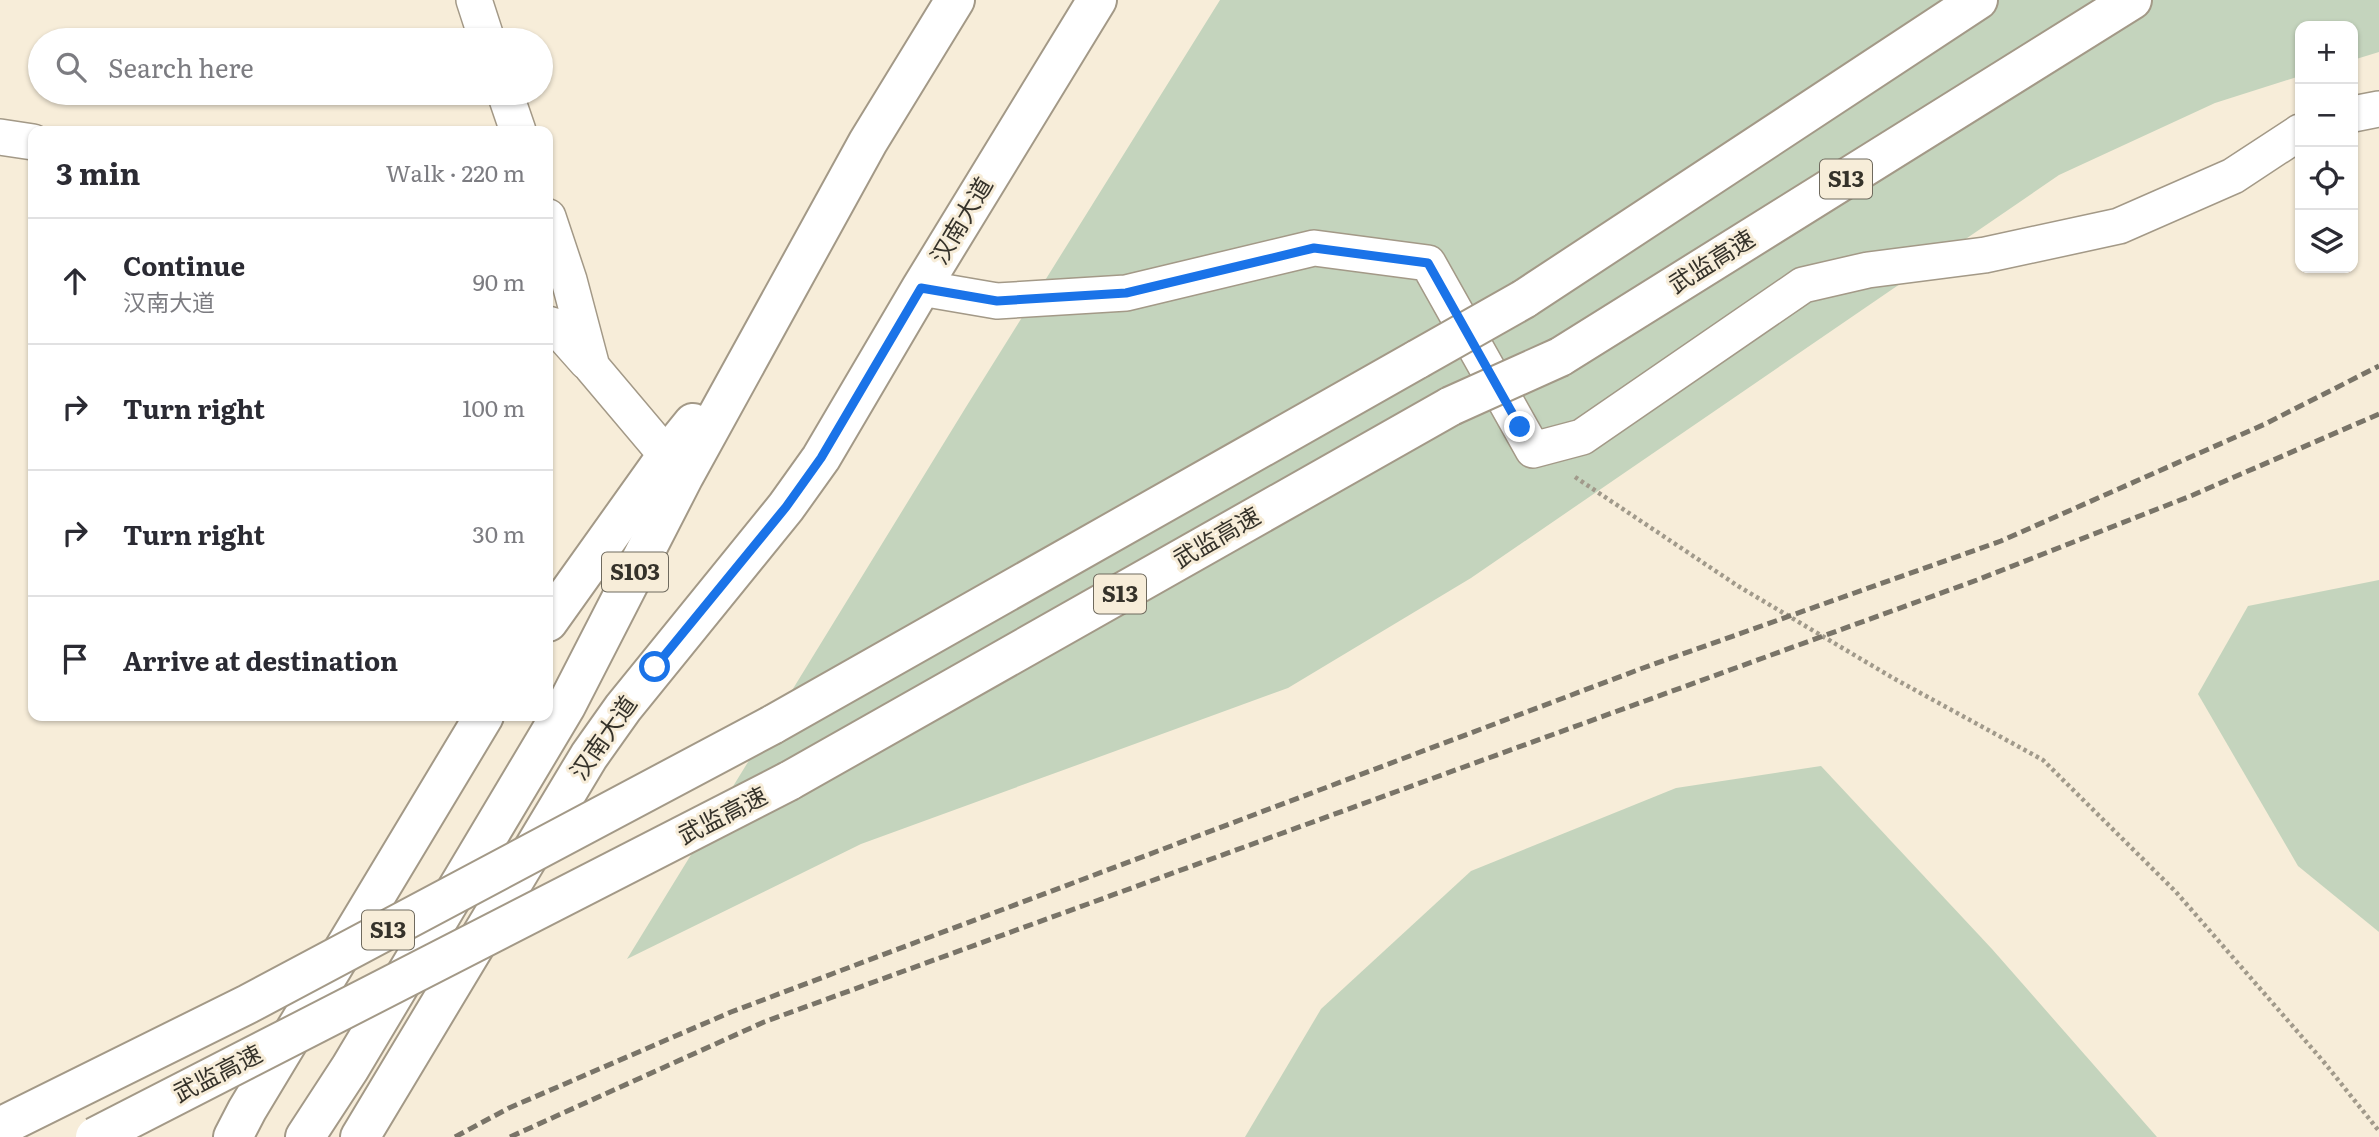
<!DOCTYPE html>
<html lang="en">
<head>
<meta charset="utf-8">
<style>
	body { margin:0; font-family:Literata,"Noto Sans SC",serif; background:#f7f7f7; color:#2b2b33 }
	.controls { position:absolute; right:21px; top:21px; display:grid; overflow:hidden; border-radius:14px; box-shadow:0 2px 5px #0004 }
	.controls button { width:63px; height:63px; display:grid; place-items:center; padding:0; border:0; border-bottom:2px solid #e1e1e2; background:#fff; color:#2b2b33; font:35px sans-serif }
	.stop { position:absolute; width:21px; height:21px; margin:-16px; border:5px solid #1a73e8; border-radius:50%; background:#fff }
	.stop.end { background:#1a73e8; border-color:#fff; box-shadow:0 2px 7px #0008 }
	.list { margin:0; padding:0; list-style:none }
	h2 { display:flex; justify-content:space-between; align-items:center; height:91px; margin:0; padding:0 28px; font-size:30px }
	h2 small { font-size:23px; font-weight:400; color:#7c7c81 }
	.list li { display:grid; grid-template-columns:46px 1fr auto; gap:21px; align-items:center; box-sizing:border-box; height:126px; padding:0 28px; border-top:2px solid #e1e1e2 }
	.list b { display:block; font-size:26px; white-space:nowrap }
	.list p { margin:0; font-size:23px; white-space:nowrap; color:#7c7c81 }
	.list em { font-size:23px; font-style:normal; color:#7c7c81 }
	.icon { flex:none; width:38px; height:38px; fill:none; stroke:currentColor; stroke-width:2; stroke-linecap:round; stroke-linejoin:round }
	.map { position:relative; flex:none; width:2379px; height:1137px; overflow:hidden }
	.search { position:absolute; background:#fff; box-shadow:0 2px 5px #0004; left:28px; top:28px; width:525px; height:77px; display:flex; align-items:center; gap:18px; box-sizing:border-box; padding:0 24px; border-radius:38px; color:#7c7c81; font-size:26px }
	.panel { position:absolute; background:#fff; box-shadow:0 2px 5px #0004; left:28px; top:126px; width:525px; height:595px; border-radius:14px }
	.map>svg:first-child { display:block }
	.green { fill:#c4d4bd }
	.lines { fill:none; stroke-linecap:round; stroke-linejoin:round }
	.minor-casing { stroke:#a39987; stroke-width:38 }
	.major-casing { stroke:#a39987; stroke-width:42 }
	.highway-casing { stroke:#a39987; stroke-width:42 }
	.path { stroke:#a19a8b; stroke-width:4.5; stroke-dasharray:3.5 3.5; stroke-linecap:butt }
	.minor { stroke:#fff; stroke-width:35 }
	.major { stroke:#fff; stroke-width:38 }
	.highway { stroke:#fff; stroke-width:38 }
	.rail { stroke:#797468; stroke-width:5; stroke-dasharray:10 5; stroke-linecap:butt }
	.highway-bridge-casing { stroke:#a39987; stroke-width:42; stroke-linecap:butt }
	.highway-bridge { stroke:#fff; stroke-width:38 }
	.route { stroke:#1a73e8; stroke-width:9 }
	.labels { text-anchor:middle; stroke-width:6; stroke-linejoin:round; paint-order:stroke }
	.shield { fill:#f7edd9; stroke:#6f6a5e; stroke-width:2 }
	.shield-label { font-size:23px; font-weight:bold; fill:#35322a }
	.street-label { font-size:24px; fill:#35322a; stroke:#f7edd9 }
</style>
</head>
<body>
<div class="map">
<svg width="2379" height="1137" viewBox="0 0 2379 1137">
	<rect width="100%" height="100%" fill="#f7edd9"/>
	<g class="green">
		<path d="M1220 0H2379V52L2353 60V26H2300V76L2215 103 2059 175 1471 578 1288 688 861 844 627 959 966 407Z"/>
		<path d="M2379 580V932L2298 866 2198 694 2248 606Z"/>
		<path d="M1821 766 1992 949 2157 1137H1245L1321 1009 1471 871 1676 788Z"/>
	</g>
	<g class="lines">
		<defs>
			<g id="minor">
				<path d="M474 0 487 40"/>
				<path d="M505 93 518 131"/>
				<path d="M2353 114 2379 109"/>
				<path d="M0 137 33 142"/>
				<path d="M548 217 569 280 592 367 684 476"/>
				<path d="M921 288 997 301 1126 293 1314 248 1428 263 1533 450 1582 437 1803 285 1868 270 1985 255 2119 226 2233 176 2300 132"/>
				<path d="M548 324 555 326 587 362"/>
			</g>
			<g id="major">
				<path d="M548 622 667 455 693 423"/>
				<path d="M233 1137 247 1110 484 716"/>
				<path d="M305 1137 350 1068 566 706 684 476 868 142 955 0"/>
				<path d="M360 1137 589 756 623 708 786 507 821 458 921 288 1097 0"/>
			</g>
			<g id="highway">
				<path d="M1524 299 1978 0"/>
				<path d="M1560 357 2132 0"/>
				<path d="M772 725 1418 359"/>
				<path d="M789 781 1451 406"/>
			</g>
		</defs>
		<use href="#minor" class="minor-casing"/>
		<use href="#major" class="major-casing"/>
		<use href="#highway" class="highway-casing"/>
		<path class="path" d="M1575 477 1738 586 1893 678 2043 760 2176 892 2323 1061 2379 1131"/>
		<use href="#minor" class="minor"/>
		<use href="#major" class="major"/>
		<use href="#highway" class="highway"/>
		<g class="rail">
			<path d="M455 1137 509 1108 731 1012 1643 668 2001 541 2265 424 2379 366"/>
			<path d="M510 1137 764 1022 1977 580 2193 495 2379 414"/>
		</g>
		<defs>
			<g id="highway-bridge">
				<path d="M1418 359 1524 299"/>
				<path d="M1451 406 1560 357"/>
				<path d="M0 1127 248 1004 772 725"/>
				<path d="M95 1137 789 781"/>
			</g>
		</defs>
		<use href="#highway-bridge" class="highway-bridge-casing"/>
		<use href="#highway-bridge" class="highway-bridge"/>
	</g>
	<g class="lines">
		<path class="route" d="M655 667 786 507 821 458 921 288 997 301 1126 293 1314 248 1428 263 1520 427"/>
	</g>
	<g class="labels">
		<g class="shield">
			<rect x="1820" y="159.5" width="52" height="39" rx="5"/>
			<rect x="602" y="552.5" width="66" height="39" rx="5"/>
			<rect x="1094" y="574.5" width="52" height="39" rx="5"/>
			<rect x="362" y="910.5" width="52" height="39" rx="5"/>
		</g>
		<g class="shield-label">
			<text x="1846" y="187">S13</text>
			<text x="635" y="580">S103</text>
			<text x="1120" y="602">S13</text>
			<text x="388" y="938">S13</text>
		</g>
		<g class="street-label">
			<text transform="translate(962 221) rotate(-59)" y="8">汉南大道</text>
			<text transform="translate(1712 262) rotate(-32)" y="8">武监高速</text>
			<text transform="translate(1217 538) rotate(-30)" y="8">武监高速</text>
			<text transform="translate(604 738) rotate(-55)" y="8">汉南大道</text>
			<text transform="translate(723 816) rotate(-27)" y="8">武监高速</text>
			<text transform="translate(218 1074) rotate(-27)" y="8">武监高速</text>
		</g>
	</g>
</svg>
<div class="controls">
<button>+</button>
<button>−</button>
<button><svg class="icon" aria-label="locate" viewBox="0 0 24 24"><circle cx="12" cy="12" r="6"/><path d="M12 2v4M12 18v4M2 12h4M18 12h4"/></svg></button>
<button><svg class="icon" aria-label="layers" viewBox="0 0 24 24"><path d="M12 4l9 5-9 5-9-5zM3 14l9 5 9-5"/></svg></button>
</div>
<div class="stop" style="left:655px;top:667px"></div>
<div class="stop end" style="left:1520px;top:427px"></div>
<div class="search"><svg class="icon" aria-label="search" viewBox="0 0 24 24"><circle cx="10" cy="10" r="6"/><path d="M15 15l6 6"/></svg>Search here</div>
<section class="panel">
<h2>3 min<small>Walk · 220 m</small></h2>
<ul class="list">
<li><svg class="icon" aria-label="ahead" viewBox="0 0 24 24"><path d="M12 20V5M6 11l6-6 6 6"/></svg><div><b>Continue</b><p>汉南大道</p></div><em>90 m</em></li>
<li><svg class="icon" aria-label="right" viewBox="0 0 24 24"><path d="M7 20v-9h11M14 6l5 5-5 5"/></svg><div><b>Turn right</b></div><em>100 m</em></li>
<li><svg class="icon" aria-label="right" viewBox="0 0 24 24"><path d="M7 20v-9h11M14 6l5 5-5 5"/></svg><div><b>Turn right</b></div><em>30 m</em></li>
<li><svg class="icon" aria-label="arrive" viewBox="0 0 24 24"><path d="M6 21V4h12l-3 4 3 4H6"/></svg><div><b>Arrive at destination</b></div></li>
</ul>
</section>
</div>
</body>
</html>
